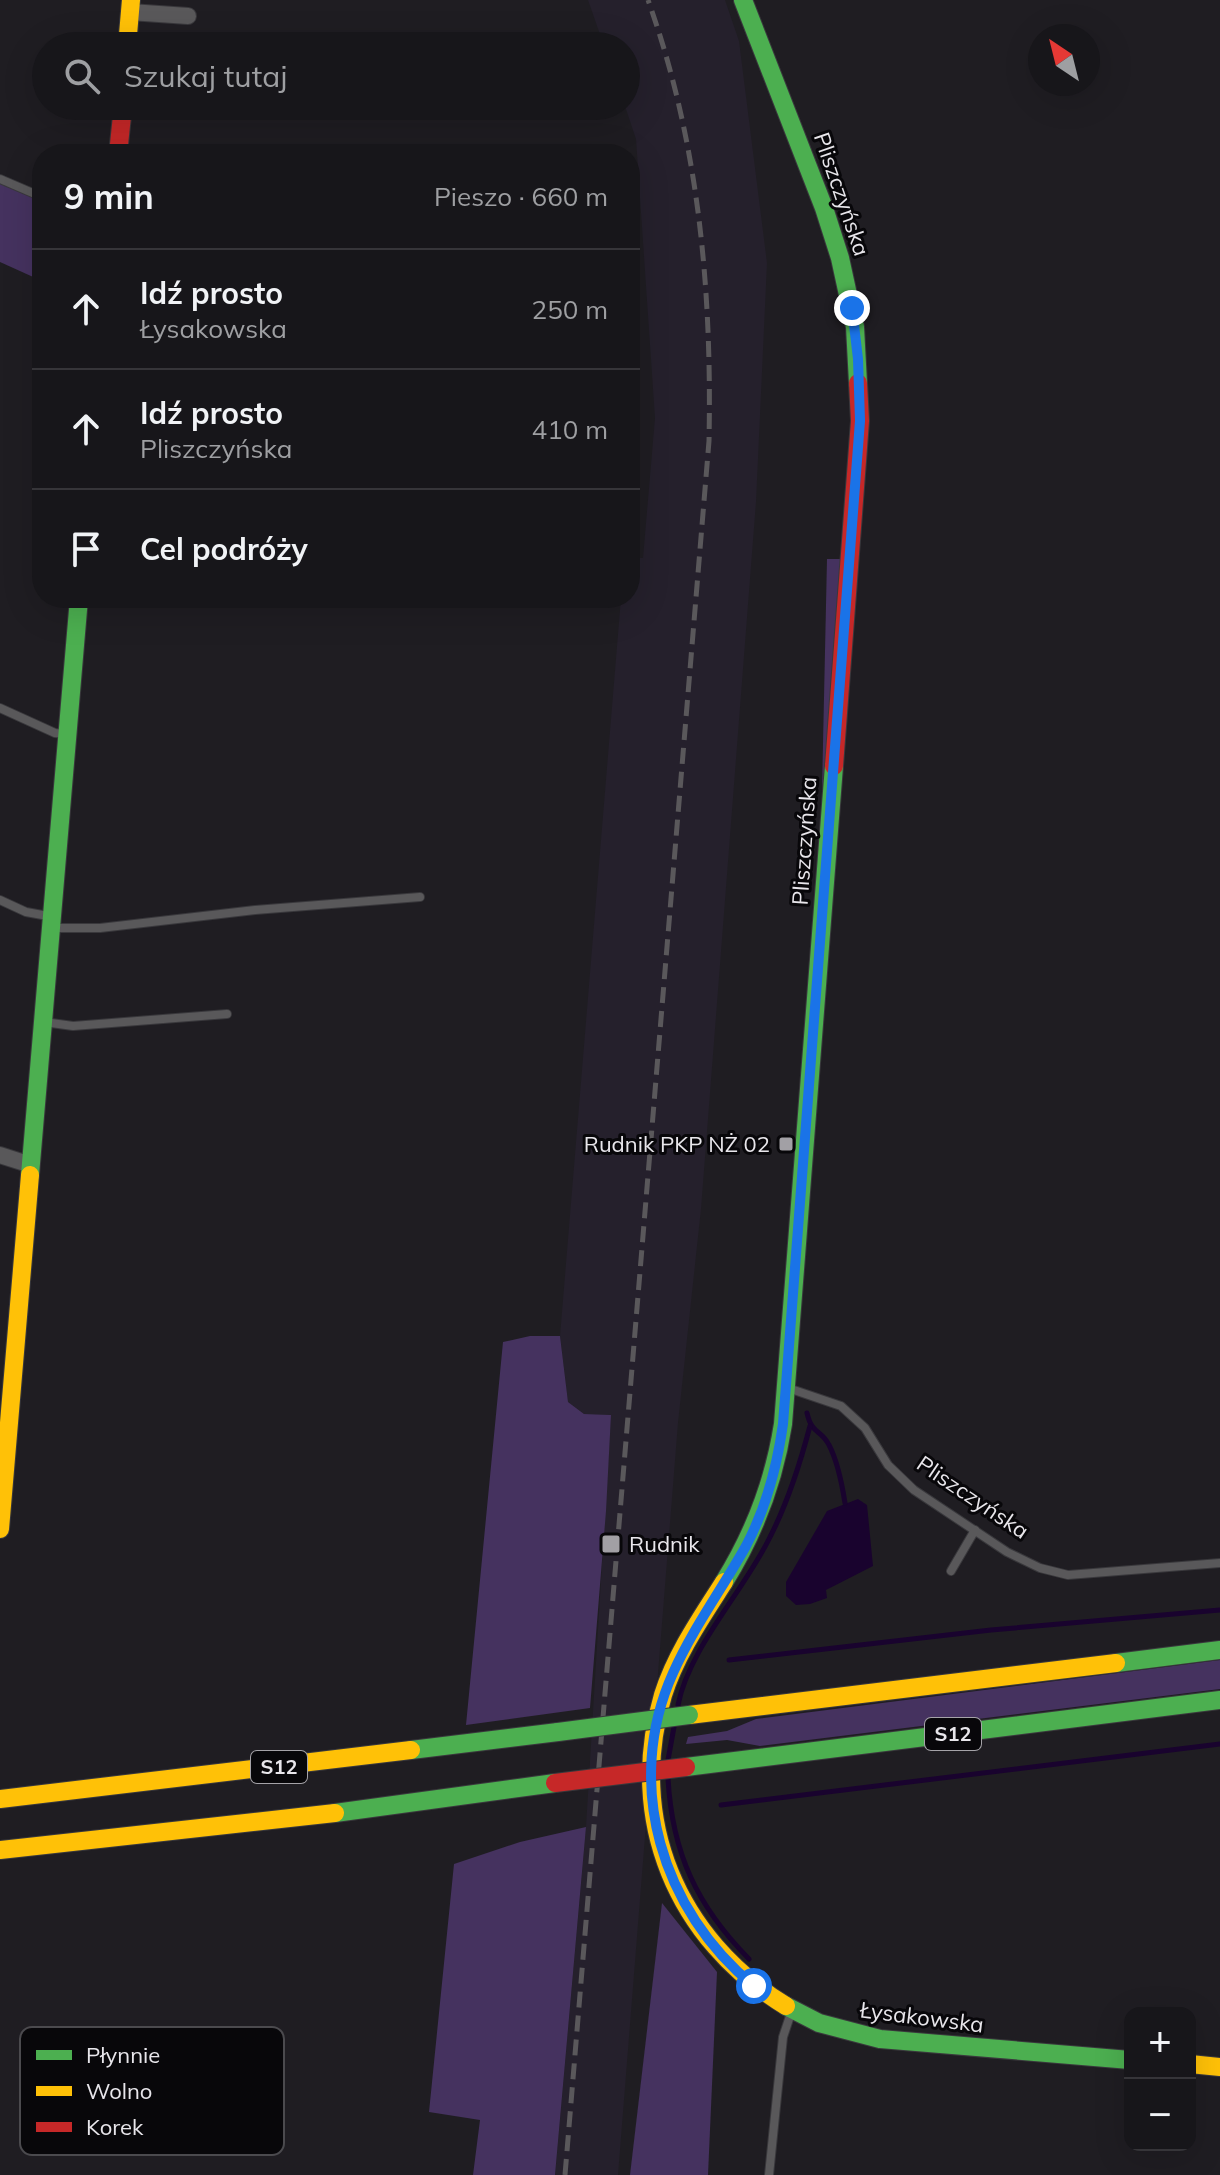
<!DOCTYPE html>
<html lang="pl">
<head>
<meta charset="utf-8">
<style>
	body { margin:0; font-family:Mulish,sans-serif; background:#201f23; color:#f1f3f6 }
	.controls { position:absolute; right:24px; bottom:24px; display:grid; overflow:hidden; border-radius:16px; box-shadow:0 8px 32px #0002 }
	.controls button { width:72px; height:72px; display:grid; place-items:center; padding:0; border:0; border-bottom:2px solid #363539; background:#17161a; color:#f1f3f6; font:40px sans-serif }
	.compass { position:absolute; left:1028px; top:24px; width:72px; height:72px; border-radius:50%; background:#17161a; box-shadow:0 8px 32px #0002; rotate:325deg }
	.stop { position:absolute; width:24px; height:24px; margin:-18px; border:6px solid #1a73e8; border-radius:50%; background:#fff }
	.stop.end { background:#1a73e8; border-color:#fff; box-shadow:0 2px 8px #0008 }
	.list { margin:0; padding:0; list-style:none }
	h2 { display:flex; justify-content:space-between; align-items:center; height:104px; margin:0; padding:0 32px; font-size:34px }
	h2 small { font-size:26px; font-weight:400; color:#9e9fa2 }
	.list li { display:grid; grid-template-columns:52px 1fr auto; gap:24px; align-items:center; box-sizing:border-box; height:120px; padding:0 32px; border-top:2px solid #363539 }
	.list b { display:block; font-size:30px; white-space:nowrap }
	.list p { margin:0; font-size:26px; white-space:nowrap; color:#9e9fa2 }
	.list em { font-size:26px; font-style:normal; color:#9e9fa2 }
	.icon { flex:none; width:44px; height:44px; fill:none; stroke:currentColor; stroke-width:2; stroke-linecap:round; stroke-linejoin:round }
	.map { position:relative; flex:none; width:1220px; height:2175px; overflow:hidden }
	.search { position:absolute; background:#17161a; box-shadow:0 8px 32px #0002; left:32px; top:32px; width:608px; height:88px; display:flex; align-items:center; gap:20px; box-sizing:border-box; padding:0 28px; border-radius:44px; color:#9e9fa2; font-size:30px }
	.panel { position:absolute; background:#17161a; box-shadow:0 8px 32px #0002; left:32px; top:144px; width:608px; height:464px; border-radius:32px }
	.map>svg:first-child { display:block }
	.built { fill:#25202c }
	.green { fill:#45325f }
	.water { fill:#19032e }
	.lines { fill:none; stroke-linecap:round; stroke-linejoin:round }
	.stream { stroke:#19032e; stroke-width:5 }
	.lane-casing { stroke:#39383c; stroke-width:10 }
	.street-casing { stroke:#39383c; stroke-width:18 }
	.fast-casing { stroke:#39383c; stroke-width:20 }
	.slow-casing { stroke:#39383c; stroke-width:20 }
	.jam-casing { stroke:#39383c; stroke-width:20 }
	.lane { stroke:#59585a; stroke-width:8 }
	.street { stroke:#59585a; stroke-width:16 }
	.fast { stroke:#4caf50; stroke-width:18 }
	.slow { stroke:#ffc107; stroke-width:18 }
	.jam { stroke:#c62828; stroke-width:18 }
	.rail { stroke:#5a585b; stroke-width:5; stroke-dasharray:16 8; stroke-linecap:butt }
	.fast-bridge-casing { stroke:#39383c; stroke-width:20; stroke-linecap:butt }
	.jam-bridge-casing { stroke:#39383c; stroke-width:20; stroke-linecap:butt }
	.fast-bridge { stroke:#4caf50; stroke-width:18 }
	.jam-bridge { stroke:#c62828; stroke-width:18 }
	.route { stroke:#1a73e8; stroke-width:10 }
	.poi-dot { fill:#a2a0a5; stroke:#08070a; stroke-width:3 }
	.labels { text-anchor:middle; stroke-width:6; stroke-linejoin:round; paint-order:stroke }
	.shield { fill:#08070a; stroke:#a5a3a8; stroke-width:2 }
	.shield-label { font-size:20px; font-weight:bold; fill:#e8e6eb }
	.street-label { font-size:22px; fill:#e8e6eb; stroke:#08070a }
	.poi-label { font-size:22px; fill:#e8e6eb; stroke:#08070a; text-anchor:end }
	.key { fill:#08070a; stroke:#4b4a4e; stroke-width:2 }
	.key-label { font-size:22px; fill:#e8e6eb }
</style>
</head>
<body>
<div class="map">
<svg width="1220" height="2175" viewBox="0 0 1220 2175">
	<rect width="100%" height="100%" fill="#1f1d22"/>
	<path class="built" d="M588 0H725L739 41 767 263 756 502 701 1209 678 1423 618 2175H555L586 1827 611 1415 584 1414 568 1402 560 1336 621 598H630V557L643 558 655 418 636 139 625 106 626 46H604Z"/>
	<g class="green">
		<path d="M0 183 42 201V281L0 262Z"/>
		<path d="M827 559H849L822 790Z"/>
		<path d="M530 1336H560L568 1402 584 1414 611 1415 606 1511 590 1708 466 1725 503 1342Z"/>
		<path d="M1220 1660V1689L760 1746 727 1740 686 1744 688 1737 727 1731 756 1719Z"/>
		<path d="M586 1827 555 2175H473L480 2120 429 2112 454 1864 520 1842Z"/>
		<path d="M662 1903 717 1972 708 2175H630Z"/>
	</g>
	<path class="water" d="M858 1499 867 1505 873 1566 826 1590 827 1598 810 1604 796 1605 786 1596V1582L827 1511Z"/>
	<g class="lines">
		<g class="stream">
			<path d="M807 1413C812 1435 821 1429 829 1445 838 1462 842 1484 845 1503"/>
			<path d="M729 1660 991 1630 1220 1610"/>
			<path d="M678 1705C689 1648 744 1591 770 1537 788 1502 800 1464 810 1426"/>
			<path d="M668 1760 674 1727"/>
			<path d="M668 1778C672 1853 697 1906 749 1959"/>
			<path d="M721 1805 1220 1744"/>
		</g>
		<defs>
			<g id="lane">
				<path d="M0 179 42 197"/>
				<path d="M0 708 55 733 66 734"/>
				<path d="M0 900 26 912 48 916"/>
				<path d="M55 928H100L255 910 420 897"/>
				<path d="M44 1022 73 1026 227 1014"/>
				<path d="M788 1388 841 1406 865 1428 888 1465 914 1490 1007 1552 1040 1568 1068 1575 1220 1563"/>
				<path d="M951 1571 975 1530"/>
				<path d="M769 2175 783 2037 792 2010"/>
			</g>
			<g id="street">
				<path d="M130 12 188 16"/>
				<path d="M0 1155 31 1165"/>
			</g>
			<g id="fast">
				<path d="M743 0 824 208 840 258 855 327 858 383"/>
				<path d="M30 1175 79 598"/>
				<path d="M724 1582C755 1532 774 1482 783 1424L834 766"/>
				<path d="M1116 1663 1220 1650"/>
				<path d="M411 1750 558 1732"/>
				<path d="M686 1767 1220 1700"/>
				<path d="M335 1813 555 1783"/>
				<path d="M786 2006 819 2023 880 2039 1130 2060"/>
			</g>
			<g id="slow">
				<path d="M127 46 131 0"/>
				<path d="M0 1529 30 1175"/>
				<path d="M724 1582C701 1618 676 1654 663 1695 626 1820 677 1939 786 2006"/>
				<path d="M689 1715 1116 1663"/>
				<path d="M0 1799 411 1750"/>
				<path d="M0 1850 335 1813"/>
				<path d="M1190 2064 1220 2067"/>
			</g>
			<g id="jam">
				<path d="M118 154 123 106"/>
				<path d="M834 766 860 421 858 383"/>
			</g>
		</defs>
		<use href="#lane" class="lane-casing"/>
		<use href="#street" class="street-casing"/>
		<use href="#fast" class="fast-casing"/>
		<use href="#slow" class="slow-casing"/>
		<use href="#jam" class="jam-casing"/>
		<use href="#lane" class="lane"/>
		<use href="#street" class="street"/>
		<use href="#fast" class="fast"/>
		<use href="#slow" class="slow"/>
		<use href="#jam" class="jam"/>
		<path class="rail" d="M565 2175 709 441C712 291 699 142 648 0"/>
		<defs>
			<path id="fast-bridge" d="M558 1732 689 1715"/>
			<path id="jam-bridge" d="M555 1783 686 1767"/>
		</defs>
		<use href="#fast-bridge" class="fast-bridge-casing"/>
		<use href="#jam-bridge" class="jam-bridge-casing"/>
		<use href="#fast-bridge" class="fast-bridge"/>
		<use href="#jam-bridge" class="jam-bridge"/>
	</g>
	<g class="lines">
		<path class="route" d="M754 1986C662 1911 623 1784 673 1673 693 1628 722 1589 746 1546 766 1508 777 1467 783 1424L860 421 858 359 852 308"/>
	</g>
	<g class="poi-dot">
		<rect x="778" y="1136" width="16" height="16" rx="4"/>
		<rect x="601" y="1534" width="20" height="20" rx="4"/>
	</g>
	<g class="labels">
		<g class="shield">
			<rect x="925" y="1718" width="56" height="32" rx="6"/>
			<rect x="251" y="1751" width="56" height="32" rx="6"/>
		</g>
		<g class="shield-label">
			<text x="953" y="1741">S12</text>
			<text x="279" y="1774">S12</text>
		</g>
		<g class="street-label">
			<text transform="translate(842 194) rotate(71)" y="8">Pliszczyńska</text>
			<text transform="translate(804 841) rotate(-86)" y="8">Pliszczyńska</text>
			<text transform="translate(973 1497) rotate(34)" y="8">Pliszczyńska</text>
			<text transform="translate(922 2017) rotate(7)" y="8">Łysakowska</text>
		</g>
		<g class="poi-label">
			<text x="770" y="1152">Rudnik PKP NŻ 02</text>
			<text x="629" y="1552" text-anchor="start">Rudnik</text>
		</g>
	</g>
	<rect x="20" y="2027" width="264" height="128" rx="12" class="key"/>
	<rect x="36" y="2050" width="36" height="10" fill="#4caf50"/>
	<rect x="36" y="2086" width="36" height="10" fill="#ffc107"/>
	<rect x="36" y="2122" width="36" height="10" fill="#c62828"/>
	<g class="key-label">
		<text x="86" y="2063">Płynnie</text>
		<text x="86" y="2099">Wolno</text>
		<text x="86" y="2135">Korek</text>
	</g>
</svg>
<div class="controls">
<button>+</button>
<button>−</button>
</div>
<svg class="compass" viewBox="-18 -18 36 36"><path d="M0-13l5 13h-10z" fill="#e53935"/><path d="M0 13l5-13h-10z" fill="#9e9fa2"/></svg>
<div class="stop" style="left:754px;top:1986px"></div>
<div class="stop end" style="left:852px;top:308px"></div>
<div class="search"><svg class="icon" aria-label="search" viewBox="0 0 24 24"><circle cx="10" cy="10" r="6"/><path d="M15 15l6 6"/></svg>Szukaj tutaj</div>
<section class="panel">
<h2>9 min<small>Pieszo · 660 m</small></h2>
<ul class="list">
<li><svg class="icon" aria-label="ahead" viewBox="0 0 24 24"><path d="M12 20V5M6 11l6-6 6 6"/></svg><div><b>Idź prosto</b><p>Łysakowska</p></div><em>250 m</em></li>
<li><svg class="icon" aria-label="ahead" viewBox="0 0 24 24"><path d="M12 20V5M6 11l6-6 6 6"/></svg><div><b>Idź prosto</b><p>Pliszczyńska</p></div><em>410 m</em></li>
<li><svg class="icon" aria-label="arrive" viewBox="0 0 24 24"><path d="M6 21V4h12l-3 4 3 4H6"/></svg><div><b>Cel podróży</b></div></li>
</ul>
</section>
</div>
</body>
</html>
